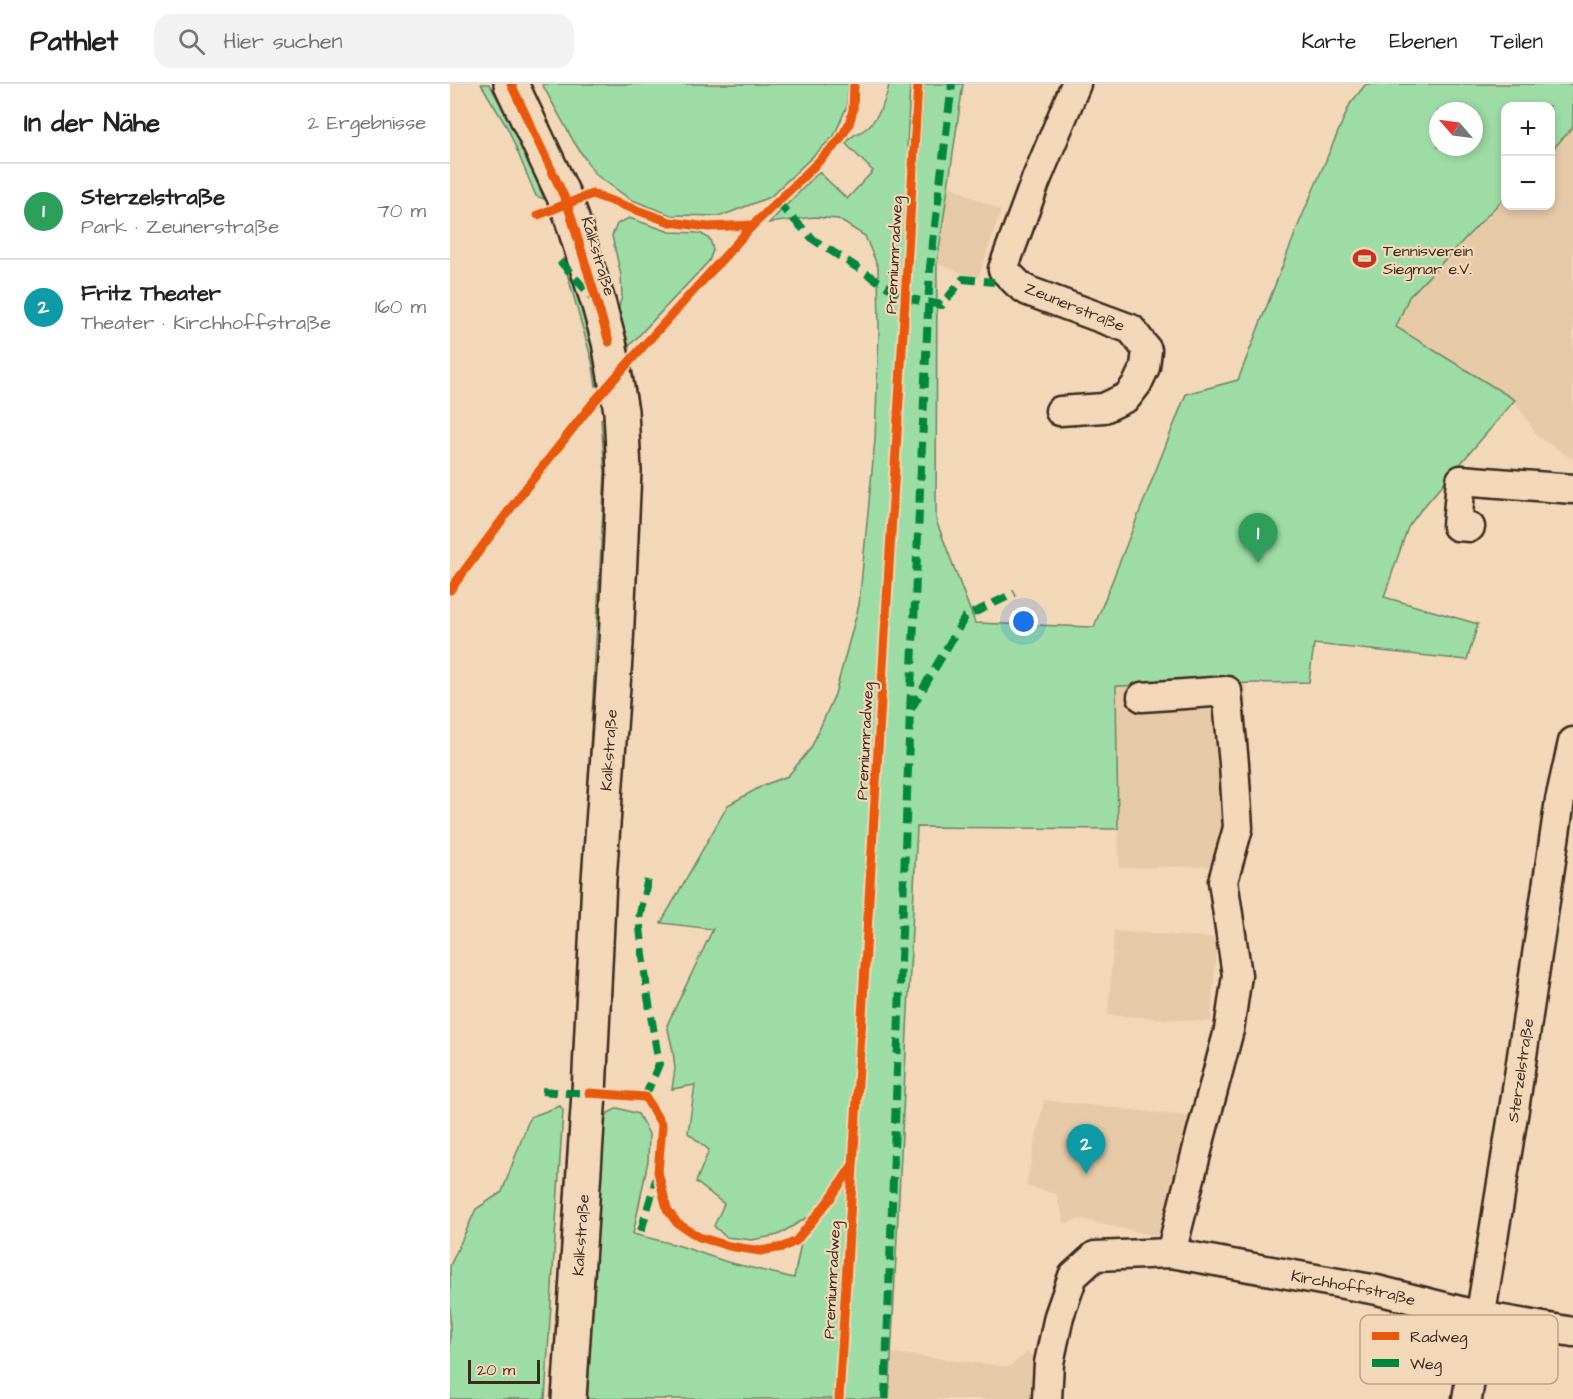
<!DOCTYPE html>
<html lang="de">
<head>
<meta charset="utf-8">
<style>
	body { margin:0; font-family:"Architects Daughter",sans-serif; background:#f2f2f2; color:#222 }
	.controls { position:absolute; right:18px; top:18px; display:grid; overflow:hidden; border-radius:12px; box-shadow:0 3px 9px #0003 }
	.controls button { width:54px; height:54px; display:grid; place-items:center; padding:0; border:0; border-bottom:2px solid #e0e0e0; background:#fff; color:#222; font:30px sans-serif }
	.compass { position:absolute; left:979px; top:18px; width:54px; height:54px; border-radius:50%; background:#fff; box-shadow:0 3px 9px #0003; rotate:298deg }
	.scale { position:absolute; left:18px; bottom:15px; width:72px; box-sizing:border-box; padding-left:6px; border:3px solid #3b2a1e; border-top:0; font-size:16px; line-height:21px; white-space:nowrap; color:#3b2a1e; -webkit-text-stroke:4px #f2d7b9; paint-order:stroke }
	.you { position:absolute; left:574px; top:538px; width:21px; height:21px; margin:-15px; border:4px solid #fff; border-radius:50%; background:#1a73e8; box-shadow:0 0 0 9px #1a73e833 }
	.badge { display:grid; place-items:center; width:39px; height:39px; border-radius:50%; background:#c8321e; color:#fff; font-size:20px; font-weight:700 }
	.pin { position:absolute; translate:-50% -50px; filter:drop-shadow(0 2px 3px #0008) }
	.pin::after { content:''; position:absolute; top:32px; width:21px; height:18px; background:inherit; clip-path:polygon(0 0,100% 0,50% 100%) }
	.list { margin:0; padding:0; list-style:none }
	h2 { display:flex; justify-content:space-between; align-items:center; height:78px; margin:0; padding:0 24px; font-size:26px }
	h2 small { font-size:20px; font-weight:400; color:#767676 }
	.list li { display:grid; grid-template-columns:39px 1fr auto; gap:18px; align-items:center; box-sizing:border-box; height:96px; padding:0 24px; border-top:2px solid #e0e0e0 }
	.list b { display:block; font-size:22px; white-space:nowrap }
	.list p { margin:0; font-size:20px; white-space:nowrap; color:#767676 }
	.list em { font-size:20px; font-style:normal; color:#767676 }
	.icon { flex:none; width:33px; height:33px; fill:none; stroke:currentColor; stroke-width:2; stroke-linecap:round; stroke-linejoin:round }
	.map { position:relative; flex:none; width:1123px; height:1315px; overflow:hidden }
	header { display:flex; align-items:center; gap:36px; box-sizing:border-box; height:84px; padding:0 30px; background:#fff; border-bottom:2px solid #e0e0e0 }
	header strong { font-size:28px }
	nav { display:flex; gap:33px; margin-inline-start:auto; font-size:21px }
	.search { width:420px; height:54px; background:#f2f2f2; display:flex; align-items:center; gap:15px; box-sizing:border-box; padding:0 21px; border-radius:18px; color:#767676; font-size:22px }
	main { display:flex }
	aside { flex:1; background:#fff }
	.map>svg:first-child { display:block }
	.built { fill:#e6caa8 }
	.green { fill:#9ddca5; stroke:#6c8362; stroke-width:1.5; fill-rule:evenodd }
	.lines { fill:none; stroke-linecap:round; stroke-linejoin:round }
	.minor-casing { stroke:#3b2a1e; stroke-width:33 }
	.major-casing { stroke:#3b2a1e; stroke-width:38 }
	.minor { stroke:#f2d7b9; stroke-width:28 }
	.major { stroke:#f2d7b9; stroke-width:33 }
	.quiet { stroke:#00873e; stroke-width:8; stroke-dasharray:15 8; stroke-linecap:butt }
	.cycleway-casing { stroke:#f2d7b9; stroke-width:13 }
	.cycleway { stroke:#e8590c; stroke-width:9 }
	.labels { text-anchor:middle; stroke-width:4.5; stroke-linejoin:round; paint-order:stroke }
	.poi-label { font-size:16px; fill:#3b2a1e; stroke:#f2d7b9; text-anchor:start }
	.street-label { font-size:16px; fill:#3b2a1e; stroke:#f2d7b9 }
	.key { fill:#f2d7b9; stroke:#bba38a; stroke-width:1.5 }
	.key-label { font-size:16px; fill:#3b2a1e }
</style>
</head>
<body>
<header>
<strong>Pathlet</strong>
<div class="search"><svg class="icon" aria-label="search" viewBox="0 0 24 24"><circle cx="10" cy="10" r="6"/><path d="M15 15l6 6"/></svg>Hier suchen</div>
<nav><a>Karte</a><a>Ebenen</a><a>Teilen</a></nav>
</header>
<main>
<aside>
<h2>In der Nähe<small>2 Ergebnisse</small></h2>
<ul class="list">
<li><span class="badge" style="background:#2e9e5b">1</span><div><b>Sterzelstraße</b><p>Park · Zeunerstraße</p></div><em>70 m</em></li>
<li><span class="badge" style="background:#0f9aa8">2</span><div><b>Fritz Theater</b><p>Theater · Kirchhoffstraße</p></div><em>160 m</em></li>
</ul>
</aside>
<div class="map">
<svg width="1123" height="1315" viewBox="0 0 1123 1315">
	<rect width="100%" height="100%" fill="#f2d7b9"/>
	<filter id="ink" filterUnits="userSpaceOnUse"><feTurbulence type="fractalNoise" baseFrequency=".0167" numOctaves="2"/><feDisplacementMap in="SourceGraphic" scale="12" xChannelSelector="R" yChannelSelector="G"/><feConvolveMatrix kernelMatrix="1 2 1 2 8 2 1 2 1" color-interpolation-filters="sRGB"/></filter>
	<g filter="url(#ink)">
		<g class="built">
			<path d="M1123 43V375L1088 353 1064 316 946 244 959 213 1055 113 1056 122H1100L1101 67Z"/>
			<path d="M498 101 551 127 528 194 487 180Z"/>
			<path d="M796 600 799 767 773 782 669 784 666 602Z"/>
			<path d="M664 847 767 854 761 938 658 931Z"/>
			<path d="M594 1016 744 1033 718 1138 706 1152 630 1135 615 1140 606 1110 576 1102Z"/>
			<path d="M578 1268 589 1282 586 1315H439L442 1269 559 1283Z"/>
		</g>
		<g class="green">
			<path d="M31 0H39L63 42 94 115 86 112 58 45Z"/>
			<path d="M92 0H398L397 22 384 52 320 113 271 132 221 131 180 115 145 90 124 58Z"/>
			<path d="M439 0H460L457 63 470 64 474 0H513L487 180 486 436 525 539 644 543 736 310 788 296 850 137 900 20 916 0H1123V43L1101 67 1100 22H1056L1055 113 959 213 946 243 1065 316 970 427 958 443 934 513 1028 540 1017 576 864 560 859 598 666 602 668 745 467 743 439 1315H135L153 1041 158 1029 168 1024 188 1030 199 1050 198 1077 183 1150 227 1161 277 1178 344 1194 356 1134 328 1151 302 1156 276 1153 264 1142 274 1120 246 1098 259 1066 238 1049 245 1001 222 1005 225 985 223 967 217 941 263 845 211 839 278 721 314 701 338 692 361 664 385 610 409 521 425 356 429 249 428 183 415 152 388 135 364 133 319 139 369 88 397 115 423 87 396 60C403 48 409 51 418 43 429 32 437 15 439 0ZM988 27H1024V63H988Z"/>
			<path d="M179 134 220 148 250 149 260 155 263 166 259 177 179 262 167 228 172 213 171 191 162 152 167 140Z"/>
			<path d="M117 189 131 211 152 294 146 302 142 277Z"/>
			<path d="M157 330 160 387 129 970 123 981 155 389 151 335Z"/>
			<path d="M110 1022 113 1026 95 1315H0V1182L26 1125 52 1108 80 1033Z"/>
		</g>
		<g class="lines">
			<defs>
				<g id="minor">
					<path d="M610 327 654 324 677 313 687 300 695 283 697 266 681 245 578 207 569 201 553 185 586 96 626 0"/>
					<path d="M1020 443 1007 442 1011 396 1123 405"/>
					<path d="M692 613 777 607 784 680 788 744 773 797 787 891 779 946 752 1047 721 1169"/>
					<path id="s1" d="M597 1315 599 1279 609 1232 623 1192 645 1172 721 1169 927 1206 1030 1232 1123 1248"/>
					<path id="s2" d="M1017 1315 1065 1019 1110 716 1123 658"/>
				</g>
				<path id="major" d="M61 0 117 119 149 221 159 258 171 327 174 387 166 560 149 796 139 1009 119 1315"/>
			</defs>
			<use href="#minor" class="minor-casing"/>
			<use href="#major" class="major-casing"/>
			<use href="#minor" class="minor"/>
			<use href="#major" class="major"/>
			<g class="quiet">
				<path d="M327 118 364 156 455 214 492 221 513 195 544 198"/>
				<path d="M110 177 142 213"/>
				<path d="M461 625 515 533 565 509"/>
				<path d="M92 1007 118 1009H139"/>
				<path d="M195 1013 209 980 197 907 189 834 199 790"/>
				<path d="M191 1147 207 1092"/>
				<path d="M435 1315 460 628 480 183 502 0"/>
			</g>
			<defs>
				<g id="cycleway">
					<path d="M61 0 117 119 159 258"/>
					<path d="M88 131 142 110 220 138 258 143 303 141"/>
					<path d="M0 506 72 409 142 320 180 277 303 141 345 101 389 57 399 40 403 26 404 0"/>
					<path d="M139 1009 195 1013 212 1041 208 1088 217 1125 227 1139 249 1153 279 1162 310 1167 333 1163 346 1157 380 1115 402 1082"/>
					<path d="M389 1315 468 0"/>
				</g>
			</defs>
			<use href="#cycleway" class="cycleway-casing"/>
			<use href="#cycleway" class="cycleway"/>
		</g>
	</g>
	<defs>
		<symbol id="stadium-bare" viewBox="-9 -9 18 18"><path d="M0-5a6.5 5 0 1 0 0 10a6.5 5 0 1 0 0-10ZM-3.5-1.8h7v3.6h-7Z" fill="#c8321e" stroke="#f2d7b9" stroke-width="2.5" paint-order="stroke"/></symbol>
	</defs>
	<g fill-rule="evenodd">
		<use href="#stadium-bare" x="898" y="158" width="33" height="33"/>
	</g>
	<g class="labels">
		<g class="poi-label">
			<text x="933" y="172">Tennisverein<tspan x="933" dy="18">Siegmar e.V.</tspan></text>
		</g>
		<g class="street-label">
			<text transform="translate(443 171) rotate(-87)" y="6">Premiumradweg</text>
			<text transform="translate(149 172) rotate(73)" y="6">Kalkstraße</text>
			<text transform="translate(625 222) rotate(22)" y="6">Zeunerstraße</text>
			<text transform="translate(414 657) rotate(-87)" y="6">Premiumradweg</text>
			<text transform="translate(158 666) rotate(-86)" y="6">Kalkstraße</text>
			<text dy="6" stroke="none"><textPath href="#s2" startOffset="333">Sterzelstraße</textPath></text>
			<text transform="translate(130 1151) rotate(-86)" y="6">Kalkstraße</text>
			<text transform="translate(381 1196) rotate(-87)" y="6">Premiumradweg</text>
			<text dy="6" stroke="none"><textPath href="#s1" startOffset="418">Kirchhoffstraße</textPath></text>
		</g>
	</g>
	<rect x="910" y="1231" width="198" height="69" rx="9" class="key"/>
	<rect x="922" y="1248" width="27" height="8" fill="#e8590c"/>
	<rect x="922" y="1275" width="27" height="8" fill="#00873e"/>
	<g class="key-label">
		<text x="960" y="1258">Radweg</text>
		<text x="960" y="1285">Weg</text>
	</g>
</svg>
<div class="controls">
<button>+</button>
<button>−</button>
</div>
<svg class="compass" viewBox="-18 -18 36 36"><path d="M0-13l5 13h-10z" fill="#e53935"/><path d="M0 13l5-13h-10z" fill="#767676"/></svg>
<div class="scale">20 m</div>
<div class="you"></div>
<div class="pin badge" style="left:808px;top:479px;background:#2e9e5b">1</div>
<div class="pin badge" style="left:636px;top:1090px;background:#0f9aa8">2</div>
</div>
</main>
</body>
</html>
